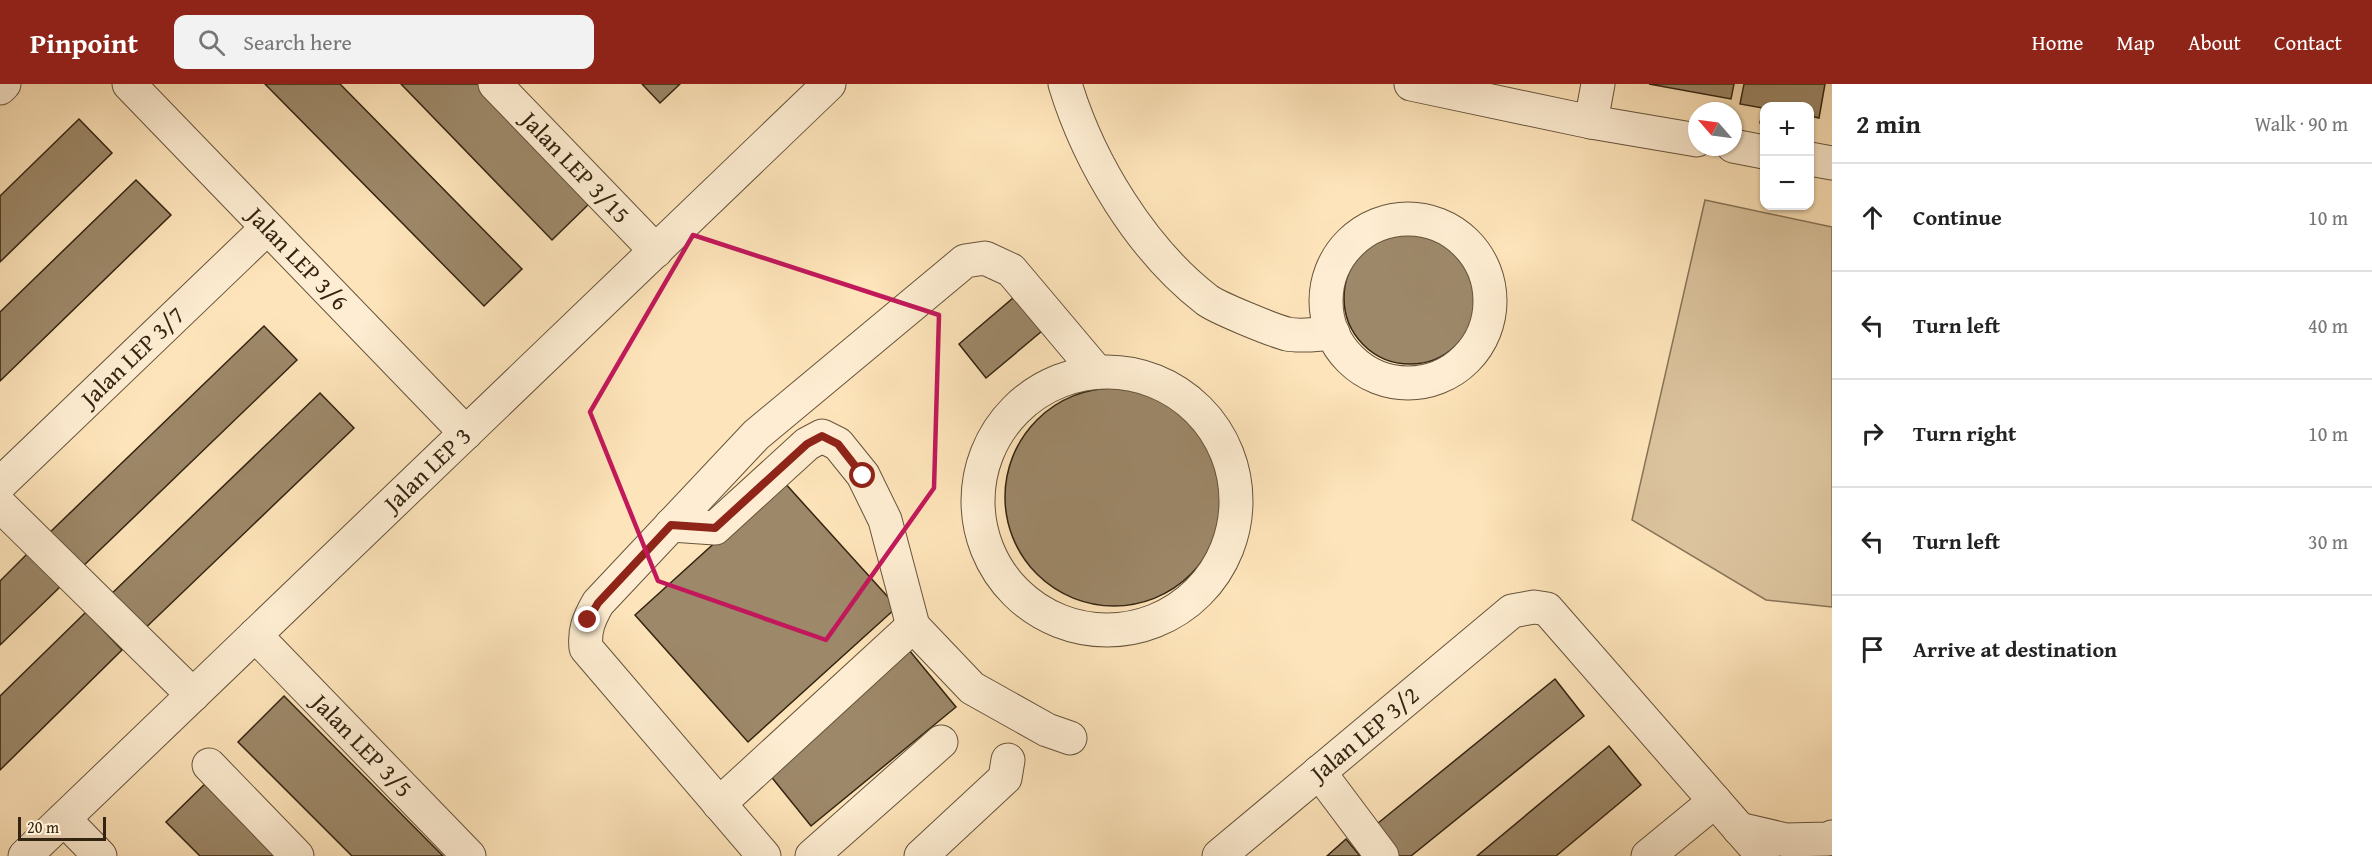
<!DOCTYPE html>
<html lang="en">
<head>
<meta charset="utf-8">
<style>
	body { margin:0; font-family:"Gentium Book Plus",serif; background:#f2f2f2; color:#222 }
	.controls { position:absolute; right:18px; top:18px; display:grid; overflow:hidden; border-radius:12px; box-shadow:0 2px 4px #0004 }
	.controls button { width:54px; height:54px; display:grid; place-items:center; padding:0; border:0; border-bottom:2px solid #e0e0e0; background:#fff; color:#222; font:30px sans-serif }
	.compass { position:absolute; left:1688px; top:18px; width:54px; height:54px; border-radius:50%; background:#fff; box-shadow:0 2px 4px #0004; rotate:298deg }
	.scale { position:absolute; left:18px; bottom:15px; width:88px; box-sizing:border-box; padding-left:6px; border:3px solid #332411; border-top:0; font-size:16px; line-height:21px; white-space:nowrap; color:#332411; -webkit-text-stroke:4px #feedd2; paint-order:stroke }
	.stop { position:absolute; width:18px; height:18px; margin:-14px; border:4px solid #8f2418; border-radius:50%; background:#fff }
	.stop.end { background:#8f2418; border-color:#fff; box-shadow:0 2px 6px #0008 }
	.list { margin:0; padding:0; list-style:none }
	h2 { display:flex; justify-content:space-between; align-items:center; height:78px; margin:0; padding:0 24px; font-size:26px }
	h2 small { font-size:20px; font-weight:400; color:#767676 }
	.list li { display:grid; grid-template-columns:39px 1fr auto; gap:18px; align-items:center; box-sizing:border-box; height:108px; padding:0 24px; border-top:2px solid #e0e0e0 }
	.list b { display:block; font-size:22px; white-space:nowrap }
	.list em { font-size:20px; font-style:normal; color:#767676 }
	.icon { flex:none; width:33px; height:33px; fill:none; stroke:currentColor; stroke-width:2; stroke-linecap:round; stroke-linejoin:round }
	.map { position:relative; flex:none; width:1832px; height:772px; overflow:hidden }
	header { display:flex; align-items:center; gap:36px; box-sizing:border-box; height:84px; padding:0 30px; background:#8f2418; color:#fff }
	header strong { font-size:28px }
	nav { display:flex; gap:33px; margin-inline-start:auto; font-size:21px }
	.search { width:420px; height:54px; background:#f2f2f2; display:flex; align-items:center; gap:15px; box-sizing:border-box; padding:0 21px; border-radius:12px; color:#767676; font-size:22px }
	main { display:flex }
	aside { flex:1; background:#fff }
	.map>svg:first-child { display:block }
	.green { fill:#dbc39d; stroke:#877457; stroke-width:1.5 }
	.building { fill:#9d8869; stroke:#332411; stroke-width:1.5 }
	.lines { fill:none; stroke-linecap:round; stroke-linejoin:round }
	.minor-casing { stroke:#66543b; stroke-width:35 }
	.minor { stroke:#feedd2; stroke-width:33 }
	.route { stroke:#8f2418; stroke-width:8 }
	.marked { fill:none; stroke:#c2185b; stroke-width:4.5; stroke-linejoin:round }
	.labels { text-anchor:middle; stroke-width:4.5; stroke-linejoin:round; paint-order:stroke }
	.street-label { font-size:24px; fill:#332411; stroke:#feedd2 }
</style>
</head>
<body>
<header>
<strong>Pinpoint</strong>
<div class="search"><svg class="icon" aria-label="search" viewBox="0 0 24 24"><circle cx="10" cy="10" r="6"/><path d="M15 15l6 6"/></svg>Search here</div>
<nav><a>Home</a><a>Map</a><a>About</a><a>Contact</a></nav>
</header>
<main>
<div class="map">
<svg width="1832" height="772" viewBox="0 0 1832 772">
	<rect width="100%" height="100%" fill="#fee4ba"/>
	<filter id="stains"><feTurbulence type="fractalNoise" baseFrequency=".00333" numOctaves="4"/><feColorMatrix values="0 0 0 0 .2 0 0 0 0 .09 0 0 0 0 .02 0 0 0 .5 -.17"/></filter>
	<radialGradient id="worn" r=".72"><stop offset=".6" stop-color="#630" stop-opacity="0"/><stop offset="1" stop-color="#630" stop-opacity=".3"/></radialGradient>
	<path class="green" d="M1705 116 1832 143V523L1766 516 1632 436Z"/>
	<g class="building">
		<path d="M265 0H340L522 185 484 222Z"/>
		<path d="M401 0H481L593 116 552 156Z"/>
		<path d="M642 0H680L660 19Z"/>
		<path d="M1649 0H1734L1731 15Z"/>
		<path d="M1744 0H1825L1819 34 1810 32V22H1764V40L1760 39 1763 24 1740 20Z"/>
		<path d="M79 35 112 69 0 178V112Z"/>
		<path d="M136 96 171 131 0 297V228Z"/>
		<circle cx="1410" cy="214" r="66"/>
		<path d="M1020 208 1048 242 986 294 959 260Z"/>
		<path d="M264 242 297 276 77 488 44 454Z"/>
		<circle cx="1114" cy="413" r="109"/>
		<path d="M320 309 354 344 136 553 103 518Z"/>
		<path d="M783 397 897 523 748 658 635 531Z"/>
		<path d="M29 468 61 502 0 561V497Z"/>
		<path d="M86 528 122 566 0 686V612Z"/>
		<path d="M909 566 956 623 811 742 765 685Z"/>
		<path d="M1555 595 1584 632 1411 772H1394L1372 744Z"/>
		<path d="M284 612 443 772H352L238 658Z"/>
		<path d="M1609 662 1641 701 1556 772H1477Z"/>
		<path d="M211 694 286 772H200L166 738Z"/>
		<path d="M1346 755 1360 772H1327Z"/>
	</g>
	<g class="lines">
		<defs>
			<g id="minor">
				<path id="s1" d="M129 0 466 349"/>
				<path id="s2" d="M495 0 656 167"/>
				<path d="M1065 0C1089 79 1141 165 1207 216 1218 224 1272 246 1287 250 1301 253 1318 250 1333 249"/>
				<path d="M1411 0 1591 38 1697 56"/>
				<path d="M0 4 4 0"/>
				<path d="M1591 38 1598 0"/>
				<path d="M1733 62 1764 68"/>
				<path d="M1810 75 1832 79"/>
				<circle cx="1408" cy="217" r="82"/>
				<circle cx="1107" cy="417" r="129"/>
				<path id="s3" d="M0 400 267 144"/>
				<path d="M0 421 193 611"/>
				<path d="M671 441 715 444 807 360 822 352 838 360 863 391 885 436 913 542 972 604 1047 646 1070 654"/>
				<path id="s4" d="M255 551 469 772"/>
				<path d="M209 681 297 772"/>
				<path d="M1319 688 1382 772"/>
				<path d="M719 720 913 542"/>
				<path d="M64 735 100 772"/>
				<path d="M1739 745 1786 756 1828 755 1832 753"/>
				<path id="s5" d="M25 772 829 0"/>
				<path d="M764 772 586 564C584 546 589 535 598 519L756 351 965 177 985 174 1011 186 1097 288"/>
				<path d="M812 772 941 658"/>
				<path d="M921 772 1005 694 1008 676"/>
				<path id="s6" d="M1219 772 1512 527 1534 523 1547 525 1763 772"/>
				<path d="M1648 772 1715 717"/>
			</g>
		</defs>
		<use href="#minor" class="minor-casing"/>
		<use href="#minor" class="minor"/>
	</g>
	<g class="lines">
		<path class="route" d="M588 536 598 519 671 441 715 444 807 360 822 352 838 360 863 392"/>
	</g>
	<path class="marked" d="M693 151 939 231 934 404 826 556 658 497 590 328Z"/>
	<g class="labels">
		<g class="street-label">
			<text dy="8" stroke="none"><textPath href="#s2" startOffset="116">Jalan LEP 3/15</textPath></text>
			<text dy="8" stroke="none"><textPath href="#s1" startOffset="243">Jalan LEP 3/6</textPath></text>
			<text dy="8" stroke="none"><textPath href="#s3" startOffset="184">Jalan LEP 3/7</textPath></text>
			<text dy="8" stroke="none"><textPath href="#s5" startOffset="558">Jalan LEP 3</textPath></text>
			<text dy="8" stroke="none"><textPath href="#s6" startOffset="190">Jalan LEP 3/2</textPath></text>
			<text dy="8" stroke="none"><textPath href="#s4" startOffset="154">Jalan LEP 3/5</textPath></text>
		</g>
	</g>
	<rect width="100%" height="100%" filter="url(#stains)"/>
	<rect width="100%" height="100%" fill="url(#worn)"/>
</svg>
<div class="controls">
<button>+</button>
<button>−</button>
</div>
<svg class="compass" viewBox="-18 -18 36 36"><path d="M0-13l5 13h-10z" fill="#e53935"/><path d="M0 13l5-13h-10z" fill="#767676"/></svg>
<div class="scale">20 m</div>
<div class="stop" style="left:863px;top:392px"></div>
<div class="stop end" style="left:588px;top:536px"></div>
</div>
<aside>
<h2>2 min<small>Walk · 90 m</small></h2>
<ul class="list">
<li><svg class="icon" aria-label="ahead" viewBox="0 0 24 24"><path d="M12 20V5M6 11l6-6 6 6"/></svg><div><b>Continue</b></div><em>10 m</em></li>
<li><svg class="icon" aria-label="left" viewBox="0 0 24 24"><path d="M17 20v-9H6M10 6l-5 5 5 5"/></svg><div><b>Turn left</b></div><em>40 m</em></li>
<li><svg class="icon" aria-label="right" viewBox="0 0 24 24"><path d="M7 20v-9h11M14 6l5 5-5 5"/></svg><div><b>Turn right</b></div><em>10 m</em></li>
<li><svg class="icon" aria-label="left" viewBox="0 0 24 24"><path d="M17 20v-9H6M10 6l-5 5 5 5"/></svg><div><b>Turn left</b></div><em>30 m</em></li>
<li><svg class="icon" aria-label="arrive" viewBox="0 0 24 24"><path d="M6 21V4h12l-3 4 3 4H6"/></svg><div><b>Arrive at destination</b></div></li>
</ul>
</aside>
</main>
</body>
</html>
